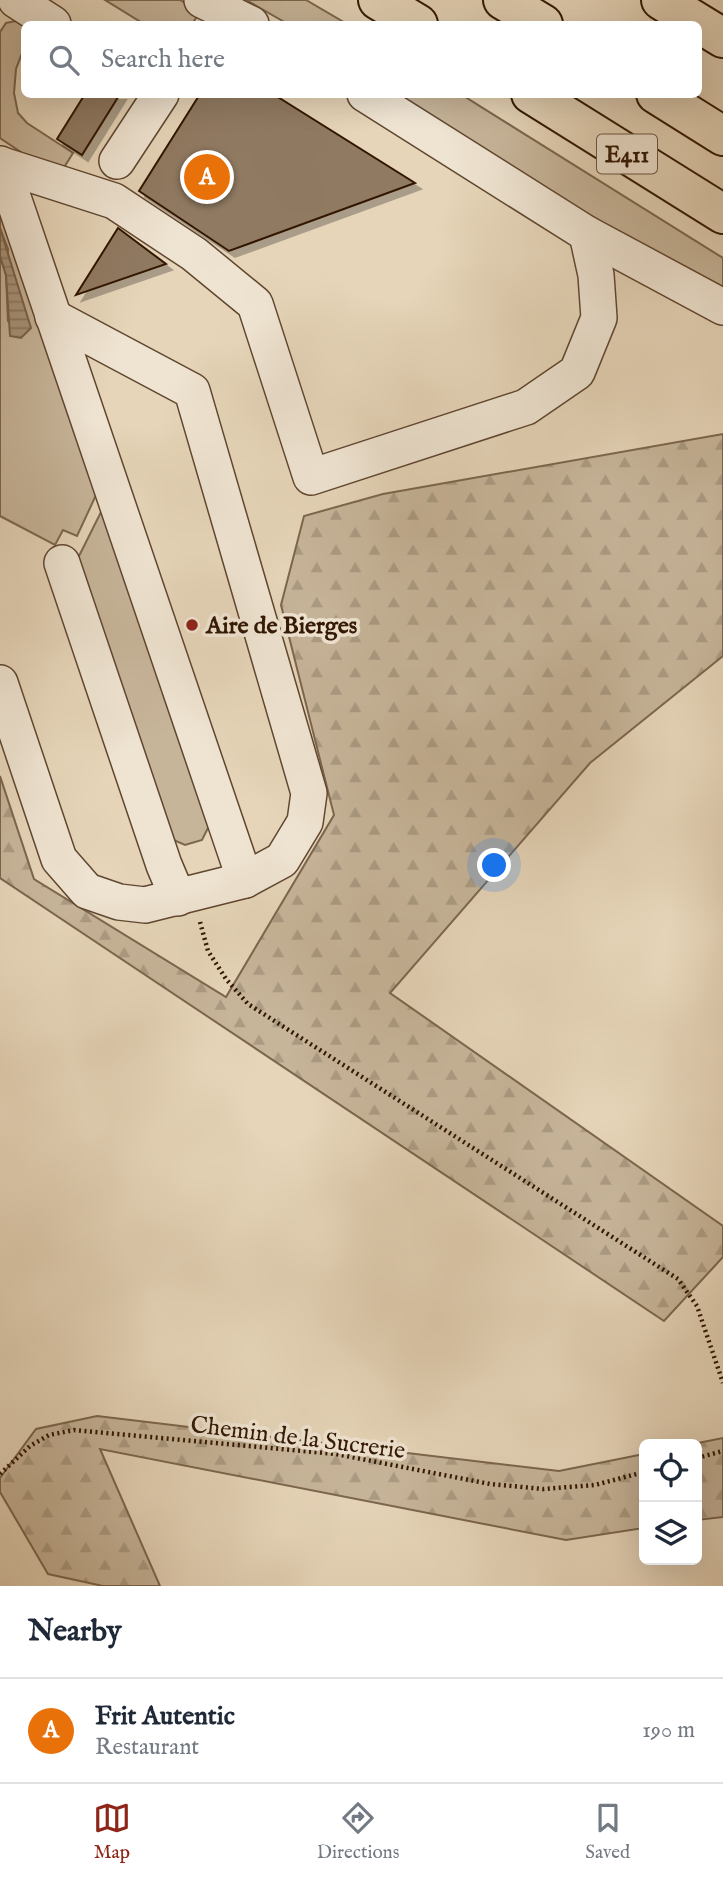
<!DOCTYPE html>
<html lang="en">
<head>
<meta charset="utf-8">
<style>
	body { margin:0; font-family:"IM FELL English",serif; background:#f6f6f7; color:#1f2937 }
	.controls { position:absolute; right:21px; bottom:21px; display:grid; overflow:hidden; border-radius:10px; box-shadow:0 7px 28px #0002 }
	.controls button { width:63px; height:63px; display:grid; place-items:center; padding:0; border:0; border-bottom:2px solid #e0e1e3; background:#fff; color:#1f2937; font:35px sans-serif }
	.you { position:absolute; left:495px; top:866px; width:24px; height:24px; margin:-18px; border:5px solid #fff; border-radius:50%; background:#1a73e8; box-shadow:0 0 0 10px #1a73e833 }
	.badge { display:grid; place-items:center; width:46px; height:46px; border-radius:50%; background:#8f2418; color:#fff; font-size:23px; font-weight:700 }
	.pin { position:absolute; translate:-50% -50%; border:4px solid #fff; box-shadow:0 2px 7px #0006 }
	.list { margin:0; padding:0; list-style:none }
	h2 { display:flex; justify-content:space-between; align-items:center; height:91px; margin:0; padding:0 28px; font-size:30px }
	h2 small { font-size:23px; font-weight:400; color:#747a83 }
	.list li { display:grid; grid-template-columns:46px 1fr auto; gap:21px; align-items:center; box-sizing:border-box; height:105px; padding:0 28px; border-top:2px solid #e0e1e3 }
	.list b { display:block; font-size:26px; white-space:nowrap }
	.list p { margin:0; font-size:23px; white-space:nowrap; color:#747a83 }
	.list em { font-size:23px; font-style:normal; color:#747a83 }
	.icon { flex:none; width:38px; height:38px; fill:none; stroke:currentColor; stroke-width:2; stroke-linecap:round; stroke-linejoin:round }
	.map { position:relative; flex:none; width:723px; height:1586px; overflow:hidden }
	.search { position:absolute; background:#fff; box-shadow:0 7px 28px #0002; left:21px; right:21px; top:21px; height:77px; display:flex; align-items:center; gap:18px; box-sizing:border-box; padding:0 24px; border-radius:10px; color:#747a83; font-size:26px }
	.sheet { height:196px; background:#fff }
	nav { display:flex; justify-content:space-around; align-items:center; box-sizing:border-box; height:98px; border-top:2px solid #e0e1e3; background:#fff; font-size:19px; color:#747a83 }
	nav a { display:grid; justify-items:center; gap:4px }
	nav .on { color:#8f2418 }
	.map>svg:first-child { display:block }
	.grass { fill:#c7b59a; stroke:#7c664e; stroke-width:2 }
	.forest { fill:url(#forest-firs); stroke:#7c664e; stroke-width:2 }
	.water { fill:url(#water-rules); stroke:#79624b; stroke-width:2 }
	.building { fill:#907a62; stroke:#321703; stroke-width:2; filter:url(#shadow) }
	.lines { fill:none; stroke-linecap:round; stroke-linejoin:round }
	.minor-casing { stroke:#5f4630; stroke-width:38 }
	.highway-casing { stroke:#321703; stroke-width:42 }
	.path { stroke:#321703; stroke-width:4.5; stroke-dasharray:2 3.5; stroke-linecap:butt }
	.minor { stroke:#efe4d2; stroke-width:35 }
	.highway { stroke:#e6d5b9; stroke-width:38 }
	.poi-dot { fill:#8f2418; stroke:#efe4d2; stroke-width:2.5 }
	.labels { text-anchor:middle; stroke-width:7; stroke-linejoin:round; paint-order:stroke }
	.shield { fill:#efe4d2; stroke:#6b5441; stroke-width:2 }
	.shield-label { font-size:23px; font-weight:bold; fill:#321703 }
	.poi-label { font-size:24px; font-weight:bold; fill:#321703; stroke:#efe4d2; text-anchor:start }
	.street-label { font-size:24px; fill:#321703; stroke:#efe4d2 }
</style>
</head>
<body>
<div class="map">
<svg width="723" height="1586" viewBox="0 0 723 1586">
	<defs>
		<pattern id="forest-firs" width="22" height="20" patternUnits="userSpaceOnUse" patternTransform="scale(1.75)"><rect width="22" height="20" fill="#c7b59a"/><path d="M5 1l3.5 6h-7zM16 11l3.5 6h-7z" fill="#ab9b83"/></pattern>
		<pattern id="water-rules" width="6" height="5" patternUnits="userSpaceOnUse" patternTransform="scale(1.75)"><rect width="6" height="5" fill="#a9947b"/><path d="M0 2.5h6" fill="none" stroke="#8a7863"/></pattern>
		<filter id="shadow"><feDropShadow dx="6" dy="6" stdDeviation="0" flood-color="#0004"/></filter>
	</defs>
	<rect width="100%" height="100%" fill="#e6d5b9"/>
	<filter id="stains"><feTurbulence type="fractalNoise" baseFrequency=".00286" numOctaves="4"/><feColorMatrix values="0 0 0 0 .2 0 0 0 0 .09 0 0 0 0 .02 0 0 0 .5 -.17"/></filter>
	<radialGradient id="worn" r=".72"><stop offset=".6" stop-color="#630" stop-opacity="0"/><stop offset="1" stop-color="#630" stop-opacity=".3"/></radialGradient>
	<g class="grass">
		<path d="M105 0H180L200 12 192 24H144Z"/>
		<path d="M246 0H306L347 24H288Z"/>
		<path d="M16 21 24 24V48L16 69 14 93 18 113 27 123 73 153 58 177 0 138V32L6 23Z"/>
		<path d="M399 95H462L723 258V295L674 269Z"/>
		<path d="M0 197 97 493 77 536 63 530 55 545 0 516V256L6 275 8 322V249L0 228Z"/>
		<path d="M104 506 210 824 202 840 185 845 169 838 77 560Z"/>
	</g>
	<g class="forest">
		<path d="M723 434V656L590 763 390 993 723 1226V1257L664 1321 0 878V776L34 879 226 997 334 815 281 605 304 516 383 494Z"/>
		<path d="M97 1416 559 1471 644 1454V1528L566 1540 100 1449 160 1586H103L48 1574 0 1492V1478L36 1429Z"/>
		<path d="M723 1438V1517L697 1520V1444H693Z"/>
	</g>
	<path class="water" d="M0 228 31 328 21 338 10 336 6 275 0 256Z"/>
	<g class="building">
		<path d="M85 94H120L82 155 57 139Z"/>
		<path d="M200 94H273L415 183 229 251 139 191Z"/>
		<path d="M118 228 166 264 76 295Z"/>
	</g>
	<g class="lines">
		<defs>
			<g id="minor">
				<path d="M16 0 53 24"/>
				<path d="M202 0 251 24"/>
				<path d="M365 94 587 234 723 307"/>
				<path d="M117 161 161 94"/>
				<path d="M0 164 2 165 245 880"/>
				<path d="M2 165 114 201 194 254 255 304 311 477 526 407 577 372 599 318 596 275 587 234"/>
				<path d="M62 563 164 865 178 898"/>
				<path d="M0 683 59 859 87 891 119 902 145 905 245 880 282 860 305 822 309 793 192 391 53 317"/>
			</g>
			<g id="highway">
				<path d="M378 0 418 24"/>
				<path d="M503 0 543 24"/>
				<path d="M661 0 723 38"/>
				<path d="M531 94 723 214"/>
				<path d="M656 94 723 136"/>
			</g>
		</defs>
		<use href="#minor" class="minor-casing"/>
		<use href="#highway" class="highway-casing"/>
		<g class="path">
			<path d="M200 922 208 951 226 979 248 1004 678 1279 697 1306 723 1383"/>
			<path d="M697 1458 723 1451"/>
			<path d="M0 1474 30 1446 49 1435 74 1430 336 1454 490 1484 543 1489 595 1485 644 1472"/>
		</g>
		<use href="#minor" class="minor"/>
		<use href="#highway" class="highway"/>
	</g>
	<circle class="poi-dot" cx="192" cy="625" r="7"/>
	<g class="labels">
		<rect class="shield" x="597" y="134.5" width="60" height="39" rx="5"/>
		<g class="shield-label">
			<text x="627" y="162">E411</text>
		</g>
		<g class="poi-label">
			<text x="206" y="633">Aire de Bierges</text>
		</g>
		<g class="street-label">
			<text transform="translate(298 1437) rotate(7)" y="8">Chemin de la Sucrerie</text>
		</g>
	</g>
	<rect width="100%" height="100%" filter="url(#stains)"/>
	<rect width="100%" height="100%" fill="url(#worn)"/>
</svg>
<div class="controls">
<button><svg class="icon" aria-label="locate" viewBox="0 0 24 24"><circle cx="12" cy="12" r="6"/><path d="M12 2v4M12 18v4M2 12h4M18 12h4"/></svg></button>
<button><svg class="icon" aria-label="layers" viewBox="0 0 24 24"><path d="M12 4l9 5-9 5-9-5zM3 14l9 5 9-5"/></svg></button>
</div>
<div class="you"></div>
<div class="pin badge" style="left:207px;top:177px;background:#e8710a">A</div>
<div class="search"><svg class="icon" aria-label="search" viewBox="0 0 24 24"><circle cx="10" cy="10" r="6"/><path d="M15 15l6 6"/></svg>Search here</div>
</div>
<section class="sheet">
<h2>Nearby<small></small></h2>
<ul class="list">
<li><span class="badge" style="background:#e8710a">A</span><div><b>Frit Autentic</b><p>Restaurant</p></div><em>190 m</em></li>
</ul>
</section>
<nav>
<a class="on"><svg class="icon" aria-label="map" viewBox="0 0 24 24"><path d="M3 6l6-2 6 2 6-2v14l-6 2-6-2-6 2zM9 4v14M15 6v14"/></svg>Map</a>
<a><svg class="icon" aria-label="directions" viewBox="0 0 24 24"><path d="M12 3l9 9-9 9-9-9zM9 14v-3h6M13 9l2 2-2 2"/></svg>Directions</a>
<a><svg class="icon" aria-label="saved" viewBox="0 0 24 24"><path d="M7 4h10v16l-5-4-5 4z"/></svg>Saved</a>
</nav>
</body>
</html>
